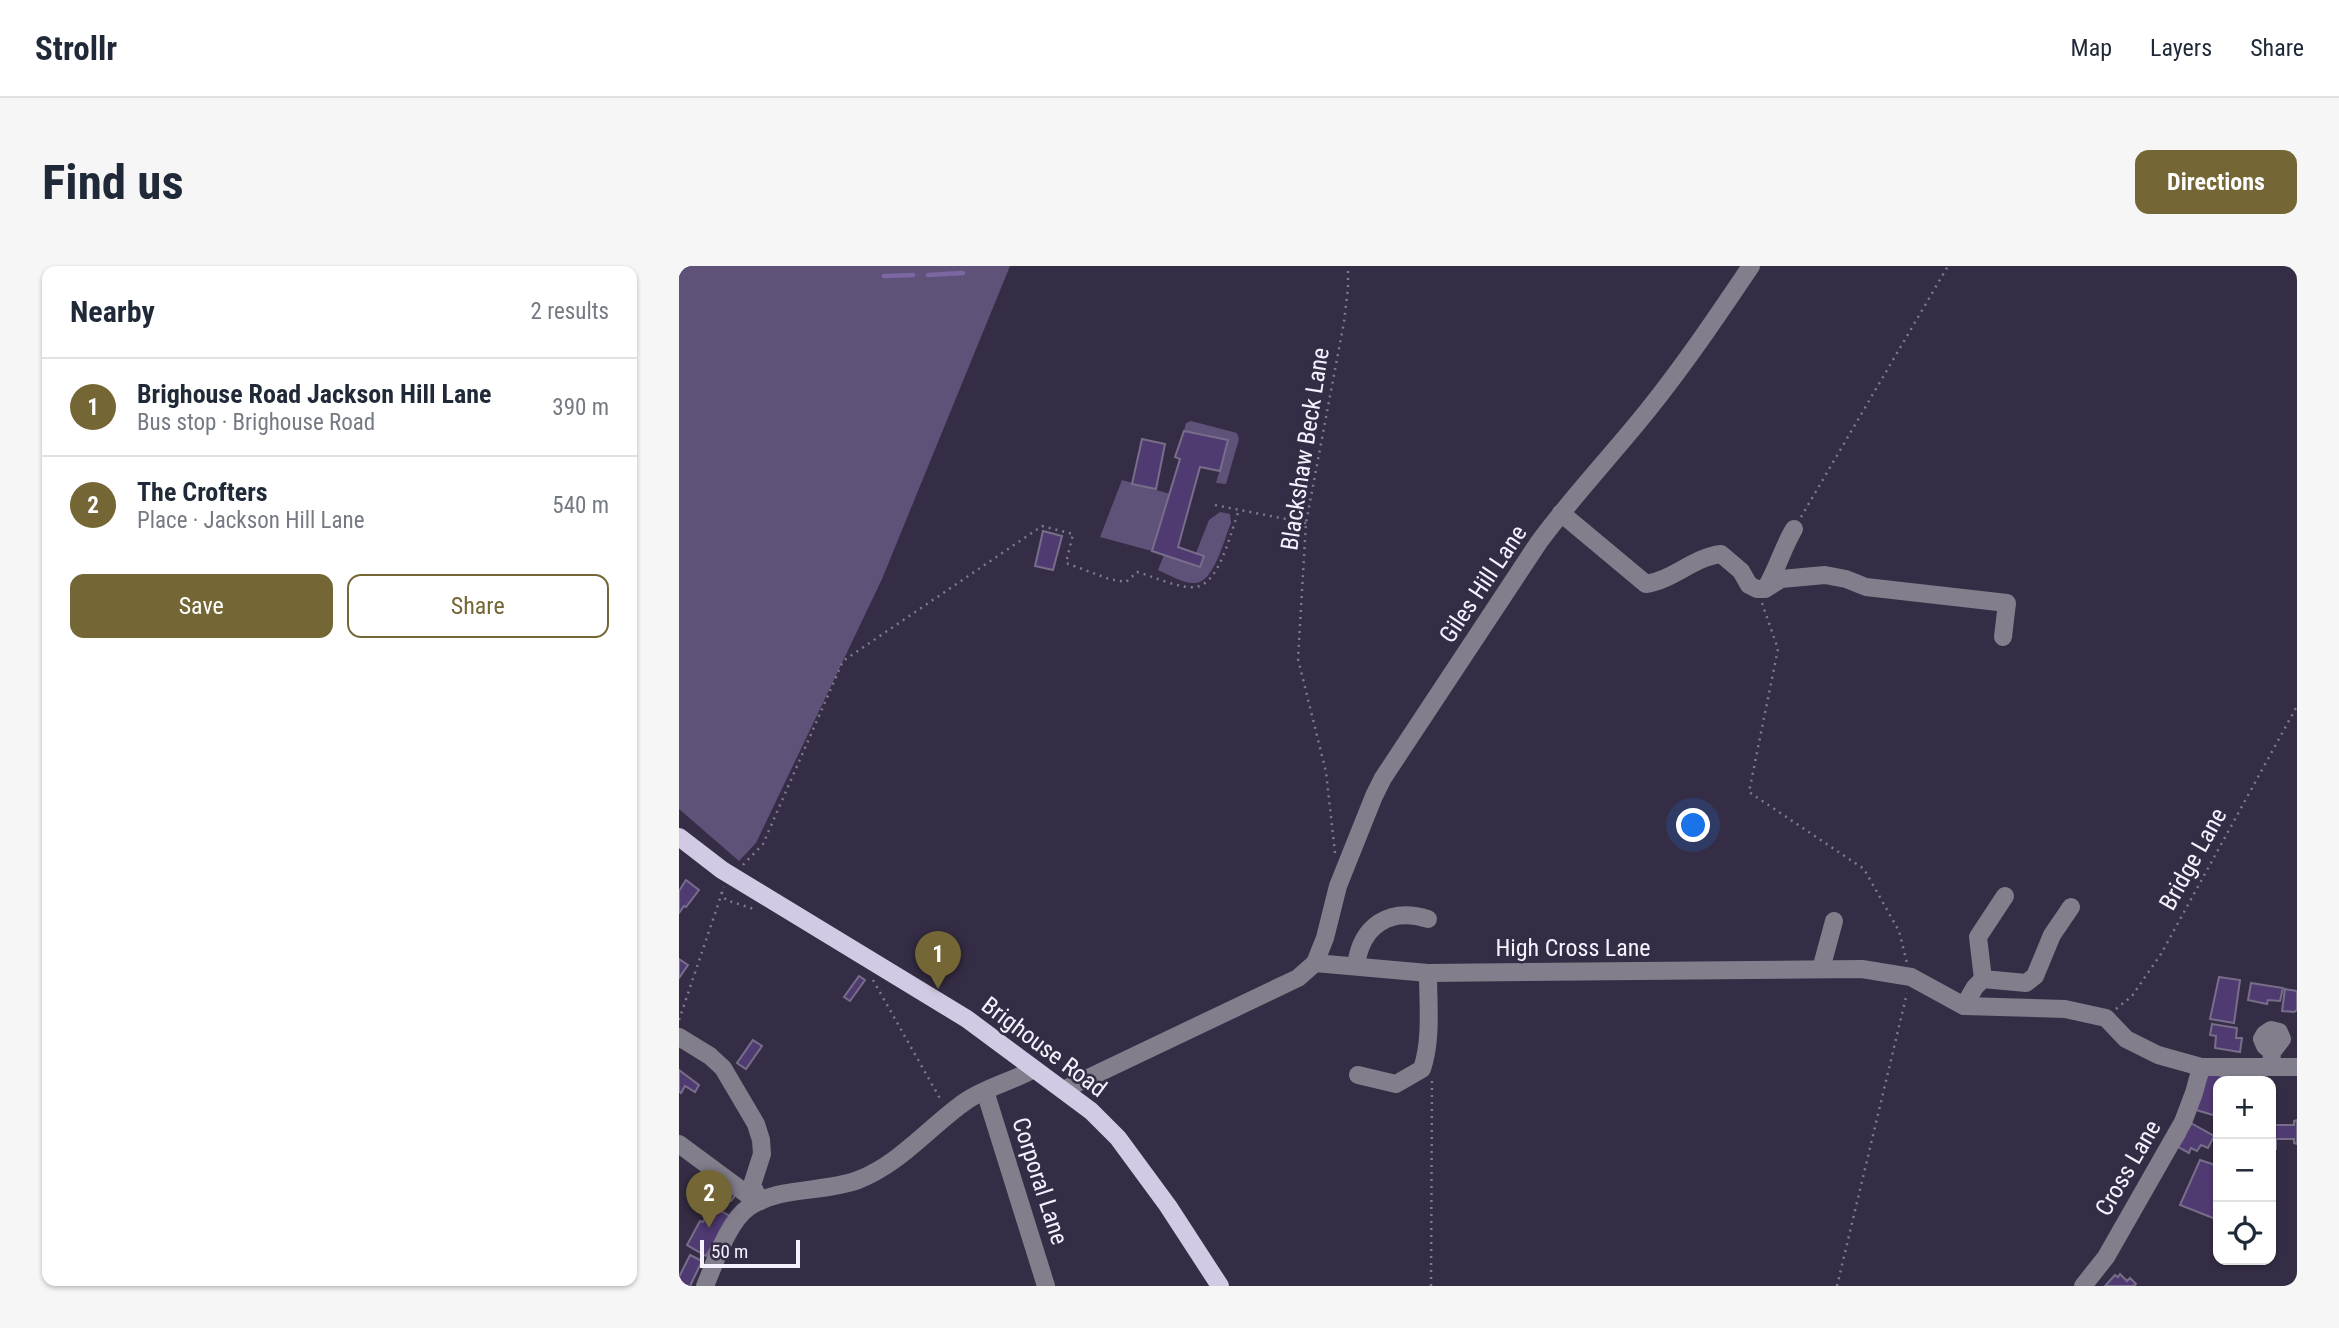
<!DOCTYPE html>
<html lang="en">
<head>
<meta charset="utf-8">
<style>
	body { margin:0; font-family:"Roboto Condensed",sans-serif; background:#f6f6f7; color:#1f2937 }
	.controls { position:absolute; right:21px; bottom:21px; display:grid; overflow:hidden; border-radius:14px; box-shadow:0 2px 5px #0004 }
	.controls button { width:63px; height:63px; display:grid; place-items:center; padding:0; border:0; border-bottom:2px solid #e0e1e3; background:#fff; color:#1f2937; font:35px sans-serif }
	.scale { position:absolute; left:21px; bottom:18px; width:100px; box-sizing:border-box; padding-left:7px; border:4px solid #f5f1fe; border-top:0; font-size:19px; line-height:24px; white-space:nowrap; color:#f5f1fe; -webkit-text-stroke:5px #352d45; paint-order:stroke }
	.you { position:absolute; left:1015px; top:560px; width:24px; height:24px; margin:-18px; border:5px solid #fff; border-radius:50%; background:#1a73e8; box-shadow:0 0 0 10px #1a73e833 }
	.badge { display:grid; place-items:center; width:46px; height:46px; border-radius:50%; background:#746735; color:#fff; font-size:23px; font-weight:700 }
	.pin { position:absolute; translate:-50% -58px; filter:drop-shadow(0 2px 4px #0008) }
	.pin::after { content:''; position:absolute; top:37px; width:24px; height:21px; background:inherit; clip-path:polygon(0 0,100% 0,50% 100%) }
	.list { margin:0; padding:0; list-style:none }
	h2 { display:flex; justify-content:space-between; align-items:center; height:91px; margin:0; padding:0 28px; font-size:30px }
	h2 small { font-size:23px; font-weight:400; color:#747a83 }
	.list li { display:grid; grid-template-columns:46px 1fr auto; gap:21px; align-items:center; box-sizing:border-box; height:98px; padding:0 28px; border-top:2px solid #e0e1e3 }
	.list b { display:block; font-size:26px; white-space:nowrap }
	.list p { margin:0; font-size:23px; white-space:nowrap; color:#747a83 }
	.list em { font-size:23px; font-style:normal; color:#747a83 }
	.actions { display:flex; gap:14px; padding:21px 28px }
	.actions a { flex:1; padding:16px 0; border:2px solid #746735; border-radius:14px; text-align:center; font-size:24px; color:#746735 }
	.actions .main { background:#746735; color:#fff }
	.icon { flex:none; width:38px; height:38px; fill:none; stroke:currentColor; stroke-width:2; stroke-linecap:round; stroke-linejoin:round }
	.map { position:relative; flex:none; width:1618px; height:1020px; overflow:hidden; border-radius:14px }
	header { display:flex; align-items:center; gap:42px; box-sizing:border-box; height:98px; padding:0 35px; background:#fff; border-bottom:2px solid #e0e1e3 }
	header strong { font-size:33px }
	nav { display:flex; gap:38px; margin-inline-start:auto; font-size:24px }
	.intro { display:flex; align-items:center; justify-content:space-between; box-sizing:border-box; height:168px; padding:0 42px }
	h1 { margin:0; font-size:49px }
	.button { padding:18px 32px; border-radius:14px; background:#746735; color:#fff; font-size:24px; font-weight:700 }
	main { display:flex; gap:42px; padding:0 42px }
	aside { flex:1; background:#fff; border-radius:14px; box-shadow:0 2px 5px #0004 }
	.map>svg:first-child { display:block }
	.green { fill:#5f5279 }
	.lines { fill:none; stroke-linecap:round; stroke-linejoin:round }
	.stream { stroke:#7c67a3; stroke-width:4.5 }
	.building { fill:#4f3a72; stroke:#776e8a; stroke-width:2 }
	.path { stroke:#7f798d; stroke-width:2.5; stroke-dasharray:2 5; stroke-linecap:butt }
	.minor { stroke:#827e8b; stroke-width:18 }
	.major { stroke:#d2cae4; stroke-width:18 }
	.labels { text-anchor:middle; stroke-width:5; stroke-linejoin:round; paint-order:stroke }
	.street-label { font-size:24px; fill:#f5f1fe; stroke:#352d45 }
</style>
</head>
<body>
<header>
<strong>Strollr</strong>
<nav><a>Map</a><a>Layers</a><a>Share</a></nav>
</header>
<div class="intro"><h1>Find us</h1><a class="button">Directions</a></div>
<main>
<aside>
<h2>Nearby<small>2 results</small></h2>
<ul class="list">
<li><span class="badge">1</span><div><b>Brighouse Road Jackson Hill Lane</b><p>Bus stop · Brighouse Road</p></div><em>390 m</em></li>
<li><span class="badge">2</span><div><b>The Crofters</b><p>Place · Jackson Hill Lane</p></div><em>540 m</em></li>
</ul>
<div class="actions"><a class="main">Save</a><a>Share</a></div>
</aside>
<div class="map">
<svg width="1618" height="1020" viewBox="0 0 1618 1020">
	<rect width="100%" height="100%" fill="#352d45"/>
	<g class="green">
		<path d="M0 0H331L203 313 77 577 60 595 0 543Z"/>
		<path d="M512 155 558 167 560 173 547 218 537 217 549 174 505 165 507 157Z"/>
		<path d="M443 214 491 228 473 285 421 271Z"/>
		<path d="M541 246 551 248 552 257C545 273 535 317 516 317 504 318 489 308 479 304L485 289 521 301 525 290 517 287 530 254Z"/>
	</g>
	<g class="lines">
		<g class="stream">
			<path d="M249 9 284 7"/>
			<path d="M205 10 234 9"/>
		</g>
	</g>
	<g class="building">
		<path d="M505 165 549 174 541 205 521 201 499 281 525 290 521 301 473 285 501 193 496 191Z"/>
		<path d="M463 173 486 178 477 223 453 218Z"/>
		<path d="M364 265 383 270 374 304 356 300Z"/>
		<path d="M7 614 20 624 7 641 5 640 0 647V625Z"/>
		<path d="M0 693 9 699 0 712Z"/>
		<path d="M180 710 186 714 171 735 165 731Z"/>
		<path d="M1540 711 1561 714 1555 757 1531 753Z"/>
		<path d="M1572 717 1604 722 1601 735 1589 734 1588 738 1569 734Z"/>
		<path d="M1606 723 1618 725V744L1615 746 1603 745Z"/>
		<path d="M1533 758 1558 762 1557 772H1563L1561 786 1536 782 1537 770 1531 769Z"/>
		<path d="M74 774 83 780 67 803 58 797Z"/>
		<path d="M0 804 20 819 16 826 6 820 2 827 0 825Z"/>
		<path d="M1530 806 1551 813 1549 815H1539V837L1534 849 1514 843Z"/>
		<path d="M1618 854V878L1615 877V873H1597V883H1592V859H1615V855Z"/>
		<path d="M1510 856 1535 870 1529 882 1522 879 1518 885 1512 882 1510 887 1499 881 1506 870 1503 869Z"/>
		<path d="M1521 894 1539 900V954L1501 939Z"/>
		<path d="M45 917 59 926 52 935 38 926Z"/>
		<path d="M33 940 51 950 27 990 8 979 21 955 24 956Z"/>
		<path d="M11 989 23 995 11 1020H0V1011Z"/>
		<path d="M1441 1008 1448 1015 1451 1012 1457 1018 1455 1020H1426L1436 1009 1439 1011Z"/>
	</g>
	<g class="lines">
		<g class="path">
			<path d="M536 239 627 257"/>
			<path d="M1122 251 1269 0"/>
			<path d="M1083 337 1099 383 1070 526 1185 603 1220 665 1228 697"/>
			<path d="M656 587 647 506 619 393 627 257 665 56 669 22V0"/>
			<path d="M64 599 84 578 164 395 363 260 394 268 387 297 430 313 447 316 458 306C473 310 501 323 516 321 541 319 552 264 560 244"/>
			<path d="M42 626 47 634 78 644"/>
			<path d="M194 714 263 836"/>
			<path d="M1437 743 1453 730 1482 688 1618 440"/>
			<path d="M0 754 45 621"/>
			<path d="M752 1020 753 813"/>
			<path d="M1158 1020 1228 727"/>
		</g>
		<g class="minor">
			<path d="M882 247 967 318C994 314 1015 291 1042 288L1062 305 1070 319 1078 323H1086L1102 313 1146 309 1167 313 1187 321 1328 337 1324 371"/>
			<path d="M1088 320C1099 301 1104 281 1115 263"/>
			<path d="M636 697 646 672 659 620 695 530 704 512 860 276C894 230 933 189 969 144 1006 98 1039 49 1072 0"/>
			<path d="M677 700C682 659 711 641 749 653"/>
			<path d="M1142 703 1155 655"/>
			<path d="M1304 713 1299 671 1326 630"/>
			<path d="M1285 740 1296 721 1304 713 1347 717 1356 710 1373 669 1392 641"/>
			<path d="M0 771 31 790 44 802 77 858 82 874 83 888 73 919 81 935"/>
			<path d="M1592 801 1593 786 1586 780 1583 773 1586 768 1592 764 1600 766 1603 773 1593 786"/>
			<path d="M679 809 717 818 743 803C753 773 749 739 749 707"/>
			<path d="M384 824 619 712 636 697 749 707 1183 703 1232 711 1285 740 1386 743 1427 752 1447 773 1479 789 1522 801H1618"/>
			<path d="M306 825 367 1020"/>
			<path d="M0 878 69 929 81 935"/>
			<path d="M26 1020C36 997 49 955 70 941 101 920 145 927 179 914 221 898 251 860 287 835 308 821 334 815 355 803"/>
			<path d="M1404 1020 1427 991 1504 856 1515 827 1522 801"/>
		</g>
		<path class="major" d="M0 571 43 604 288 753 412 845 439 872 489 940 541 1020"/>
	</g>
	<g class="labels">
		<g class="street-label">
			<text transform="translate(626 183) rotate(-81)" y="8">Blackshaw Beck Lane</text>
			<text transform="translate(804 318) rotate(-56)" y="8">Giles Hill Lane</text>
			<text transform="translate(1514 593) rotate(-61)" y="8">Bridge Lane</text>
			<text x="894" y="690">High Cross Lane</text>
			<text transform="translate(365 781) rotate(37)" y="8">Brighouse Road</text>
			<text transform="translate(1449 902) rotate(-60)" y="8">Cross Lane</text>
			<text transform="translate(361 915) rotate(72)" y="8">Corporal Lane</text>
		</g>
	</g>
</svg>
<div class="controls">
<button>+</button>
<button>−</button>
<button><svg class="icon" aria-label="locate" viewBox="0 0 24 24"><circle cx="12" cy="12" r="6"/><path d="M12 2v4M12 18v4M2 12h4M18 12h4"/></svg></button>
</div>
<div class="scale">50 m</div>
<div class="you"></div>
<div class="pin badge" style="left:259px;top:723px">1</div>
<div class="pin badge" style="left:30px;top:962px">2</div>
</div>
</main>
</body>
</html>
